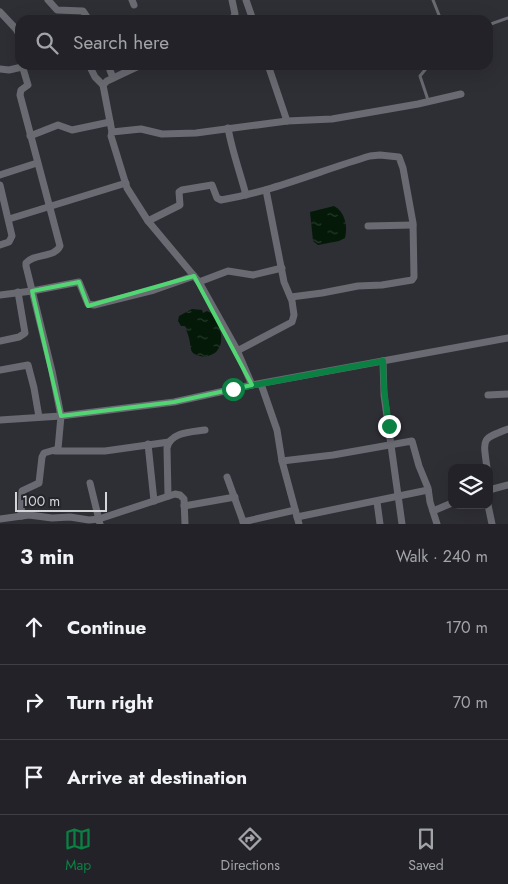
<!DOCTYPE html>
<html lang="en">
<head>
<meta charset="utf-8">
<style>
	body { margin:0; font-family:Jost,sans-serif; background:#2a2a30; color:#f1f3f6 }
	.controls { position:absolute; right:15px; bottom:15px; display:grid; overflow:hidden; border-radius:10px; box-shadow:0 5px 20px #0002 }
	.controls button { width:45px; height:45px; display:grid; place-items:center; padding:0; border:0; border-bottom:1px solid #3f3f45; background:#222228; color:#f1f3f6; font:25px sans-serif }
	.scale { position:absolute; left:15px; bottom:12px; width:92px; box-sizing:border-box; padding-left:5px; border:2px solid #d5d5d9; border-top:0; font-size:14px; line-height:18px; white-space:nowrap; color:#d5d5d9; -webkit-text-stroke:4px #24252b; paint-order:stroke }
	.stop { position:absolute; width:15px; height:15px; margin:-11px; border:4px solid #0b8043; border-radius:50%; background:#fff }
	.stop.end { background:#0b8043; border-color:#fff; box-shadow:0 1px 5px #0008 }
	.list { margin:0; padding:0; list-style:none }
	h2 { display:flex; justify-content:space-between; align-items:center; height:65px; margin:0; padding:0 20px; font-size:21px }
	h2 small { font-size:16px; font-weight:400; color:#a2a4a8 }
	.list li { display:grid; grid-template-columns:32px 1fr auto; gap:15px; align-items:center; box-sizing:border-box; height:75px; padding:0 20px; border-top:1px solid #3f3f45 }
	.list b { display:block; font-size:19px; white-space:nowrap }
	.list em { font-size:16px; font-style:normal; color:#a2a4a8 }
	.icon { flex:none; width:28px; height:28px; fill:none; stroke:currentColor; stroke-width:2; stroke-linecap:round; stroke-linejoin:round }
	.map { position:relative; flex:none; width:508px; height:524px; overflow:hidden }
	.search { position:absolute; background:#222228; box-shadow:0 5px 20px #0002; left:15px; right:15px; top:15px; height:55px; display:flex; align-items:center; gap:12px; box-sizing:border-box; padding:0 18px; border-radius:15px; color:#a2a4a8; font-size:19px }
	.sheet { height:290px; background:#222228 }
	nav { display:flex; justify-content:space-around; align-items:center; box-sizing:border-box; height:70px; border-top:1px solid #3f3f45; background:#222228; font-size:14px; color:#a2a4a8 }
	nav a { display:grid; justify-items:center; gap:2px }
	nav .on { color:#0b8043 }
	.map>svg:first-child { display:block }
	.water { fill:url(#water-ripples) }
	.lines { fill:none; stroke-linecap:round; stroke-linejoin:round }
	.lane { stroke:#6a6a72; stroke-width:3 }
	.street { stroke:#6a6a72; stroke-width:7 }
	.route { stroke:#0b8043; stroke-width:6 }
	.marked { fill:none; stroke:#52d673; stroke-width:4; stroke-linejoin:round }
</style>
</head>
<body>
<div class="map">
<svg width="508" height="524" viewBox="0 0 508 524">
	<defs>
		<pattern id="water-ripples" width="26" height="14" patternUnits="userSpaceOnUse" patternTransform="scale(1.25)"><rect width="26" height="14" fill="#051909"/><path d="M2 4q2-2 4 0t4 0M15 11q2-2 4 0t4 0" fill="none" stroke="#293a2c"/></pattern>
	</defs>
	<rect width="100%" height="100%" fill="#2e2e35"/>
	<g class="water">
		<path d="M334 206C345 212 348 226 345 238L339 241 318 245 313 241 310 212Z"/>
		<path d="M192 309 202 310 203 313 207 311 211 313C219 323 227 341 216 352 214 354 208 356 205 357 188 354 192 351 189 338 188 334 186 330 185 326H181L178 321 179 316Z"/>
	</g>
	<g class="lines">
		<g class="lane">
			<path d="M433 0 441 20"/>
			<path d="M488 25 508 18"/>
			<path d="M428 100 420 76 429 65"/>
		</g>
		<g class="street">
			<path d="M48 0 57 10 83 11 89 20"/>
			<path d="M132 0 134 5"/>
			<path d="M246 0 253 20"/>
			<path d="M0 12 16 29 20 36"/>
			<path d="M228 20 233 18 235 14 232 0"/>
			<path d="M89 65 95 77 103 85"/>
			<path d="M108 65 113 78"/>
			<path d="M268 65 287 121"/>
			<path d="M0 69 9 70 22 67"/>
			<path d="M228 128C232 151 240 172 246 195"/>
			<path d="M112 132 103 85 107 81 141 65"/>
			<path d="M30 136 58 125 72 130 110 122"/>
			<path d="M0 175 37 163"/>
			<path d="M0 185 12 236 9 242 0 245"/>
			<path d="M9 219 126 183"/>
			<path d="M148 221 180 205 179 192 182 190 212 185 217 198 221 200C274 191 319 171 370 156L380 155 399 157 403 168 413 223 414 277 412 280 382 285 358 286 322 293 291 297"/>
			<path d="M368 226 413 225"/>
			<path d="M199 282 228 271 253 275 282 268"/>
			<path d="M0 295 32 291 79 282 88 304 94 305 154 290 194 276"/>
			<path d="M0 341 19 337 25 333 18 292"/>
			<path d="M237 351 292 322 294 315 292 301 284 282 266 190"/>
			<path d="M383 361 384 395 402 524"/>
			<path d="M0 370 28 365 34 388 39 417"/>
			<path d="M261 384 277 430 282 461 299 524"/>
			<path d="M252 385 236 348 199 282 148 221 127 188 111 136 112 132 141 129 162 134 196 133 287 121 332 119 418 104 461 94"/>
			<path d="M488 395 508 394"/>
			<path d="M0 420 61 416 174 402 252 385 508 338"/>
			<path d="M148 444 154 501"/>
			<path d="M55 451H105L169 442"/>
			<path d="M282 461 333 455 412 441 419 466 428 488 430 502 437 524"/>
			<path d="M487 468C483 438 481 439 508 429"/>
			<path d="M227 477 244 524"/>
			<path d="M90 483 100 524"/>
			<path d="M489 490 508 485"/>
			<path d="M168 496 167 448C170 432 192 432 205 430"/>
			<path d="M377 502 380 524"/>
			<path d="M488 505 492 524"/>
			<path d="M184 506 235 497"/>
			<path d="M433 511 452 503"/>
			<path d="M21 516 22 491 39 483 42 457 44 453 58 449 61 416 52 371 26 266V263C34 253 55 258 60 246L20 95 21 90 28 85 22 65"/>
			<path d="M297 517 428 490"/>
			<path d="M0 519 29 515 52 518 70 517 89 520 99 519 175 494 180 495 184 499 185 524"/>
			<path d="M243 522 295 510"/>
		</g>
	</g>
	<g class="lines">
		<path class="route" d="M233 389 383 361 384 389 389 426"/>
	</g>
	<path class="marked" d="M194 276 252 385 174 402 61 416 32 291 79 282 88 306Z"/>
</svg>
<div class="controls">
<button><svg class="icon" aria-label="layers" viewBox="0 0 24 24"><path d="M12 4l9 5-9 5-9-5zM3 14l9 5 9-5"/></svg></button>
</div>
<div class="scale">100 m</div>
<div class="stop" style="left:233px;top:389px"></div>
<div class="stop end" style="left:389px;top:426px"></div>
<div class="search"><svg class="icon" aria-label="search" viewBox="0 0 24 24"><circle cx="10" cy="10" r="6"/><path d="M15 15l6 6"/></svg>Search here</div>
</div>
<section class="sheet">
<h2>3 min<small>Walk · 240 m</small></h2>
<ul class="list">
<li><svg class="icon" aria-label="ahead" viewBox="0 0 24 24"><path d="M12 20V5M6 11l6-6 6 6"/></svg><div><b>Continue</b></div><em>170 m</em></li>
<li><svg class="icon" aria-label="right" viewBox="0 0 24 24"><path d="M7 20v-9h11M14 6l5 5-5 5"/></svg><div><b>Turn right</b></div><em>70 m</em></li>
<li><svg class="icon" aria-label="arrive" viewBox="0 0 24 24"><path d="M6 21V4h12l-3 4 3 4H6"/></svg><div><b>Arrive at destination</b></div></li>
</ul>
</section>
<nav>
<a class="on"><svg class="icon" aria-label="map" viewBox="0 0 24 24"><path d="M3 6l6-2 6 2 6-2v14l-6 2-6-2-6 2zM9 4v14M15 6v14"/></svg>Map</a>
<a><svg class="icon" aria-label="directions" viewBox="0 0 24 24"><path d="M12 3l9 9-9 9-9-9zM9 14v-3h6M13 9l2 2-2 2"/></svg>Directions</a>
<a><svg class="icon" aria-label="saved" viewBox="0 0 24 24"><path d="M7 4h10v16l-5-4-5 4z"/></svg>Saved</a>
</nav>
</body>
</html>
